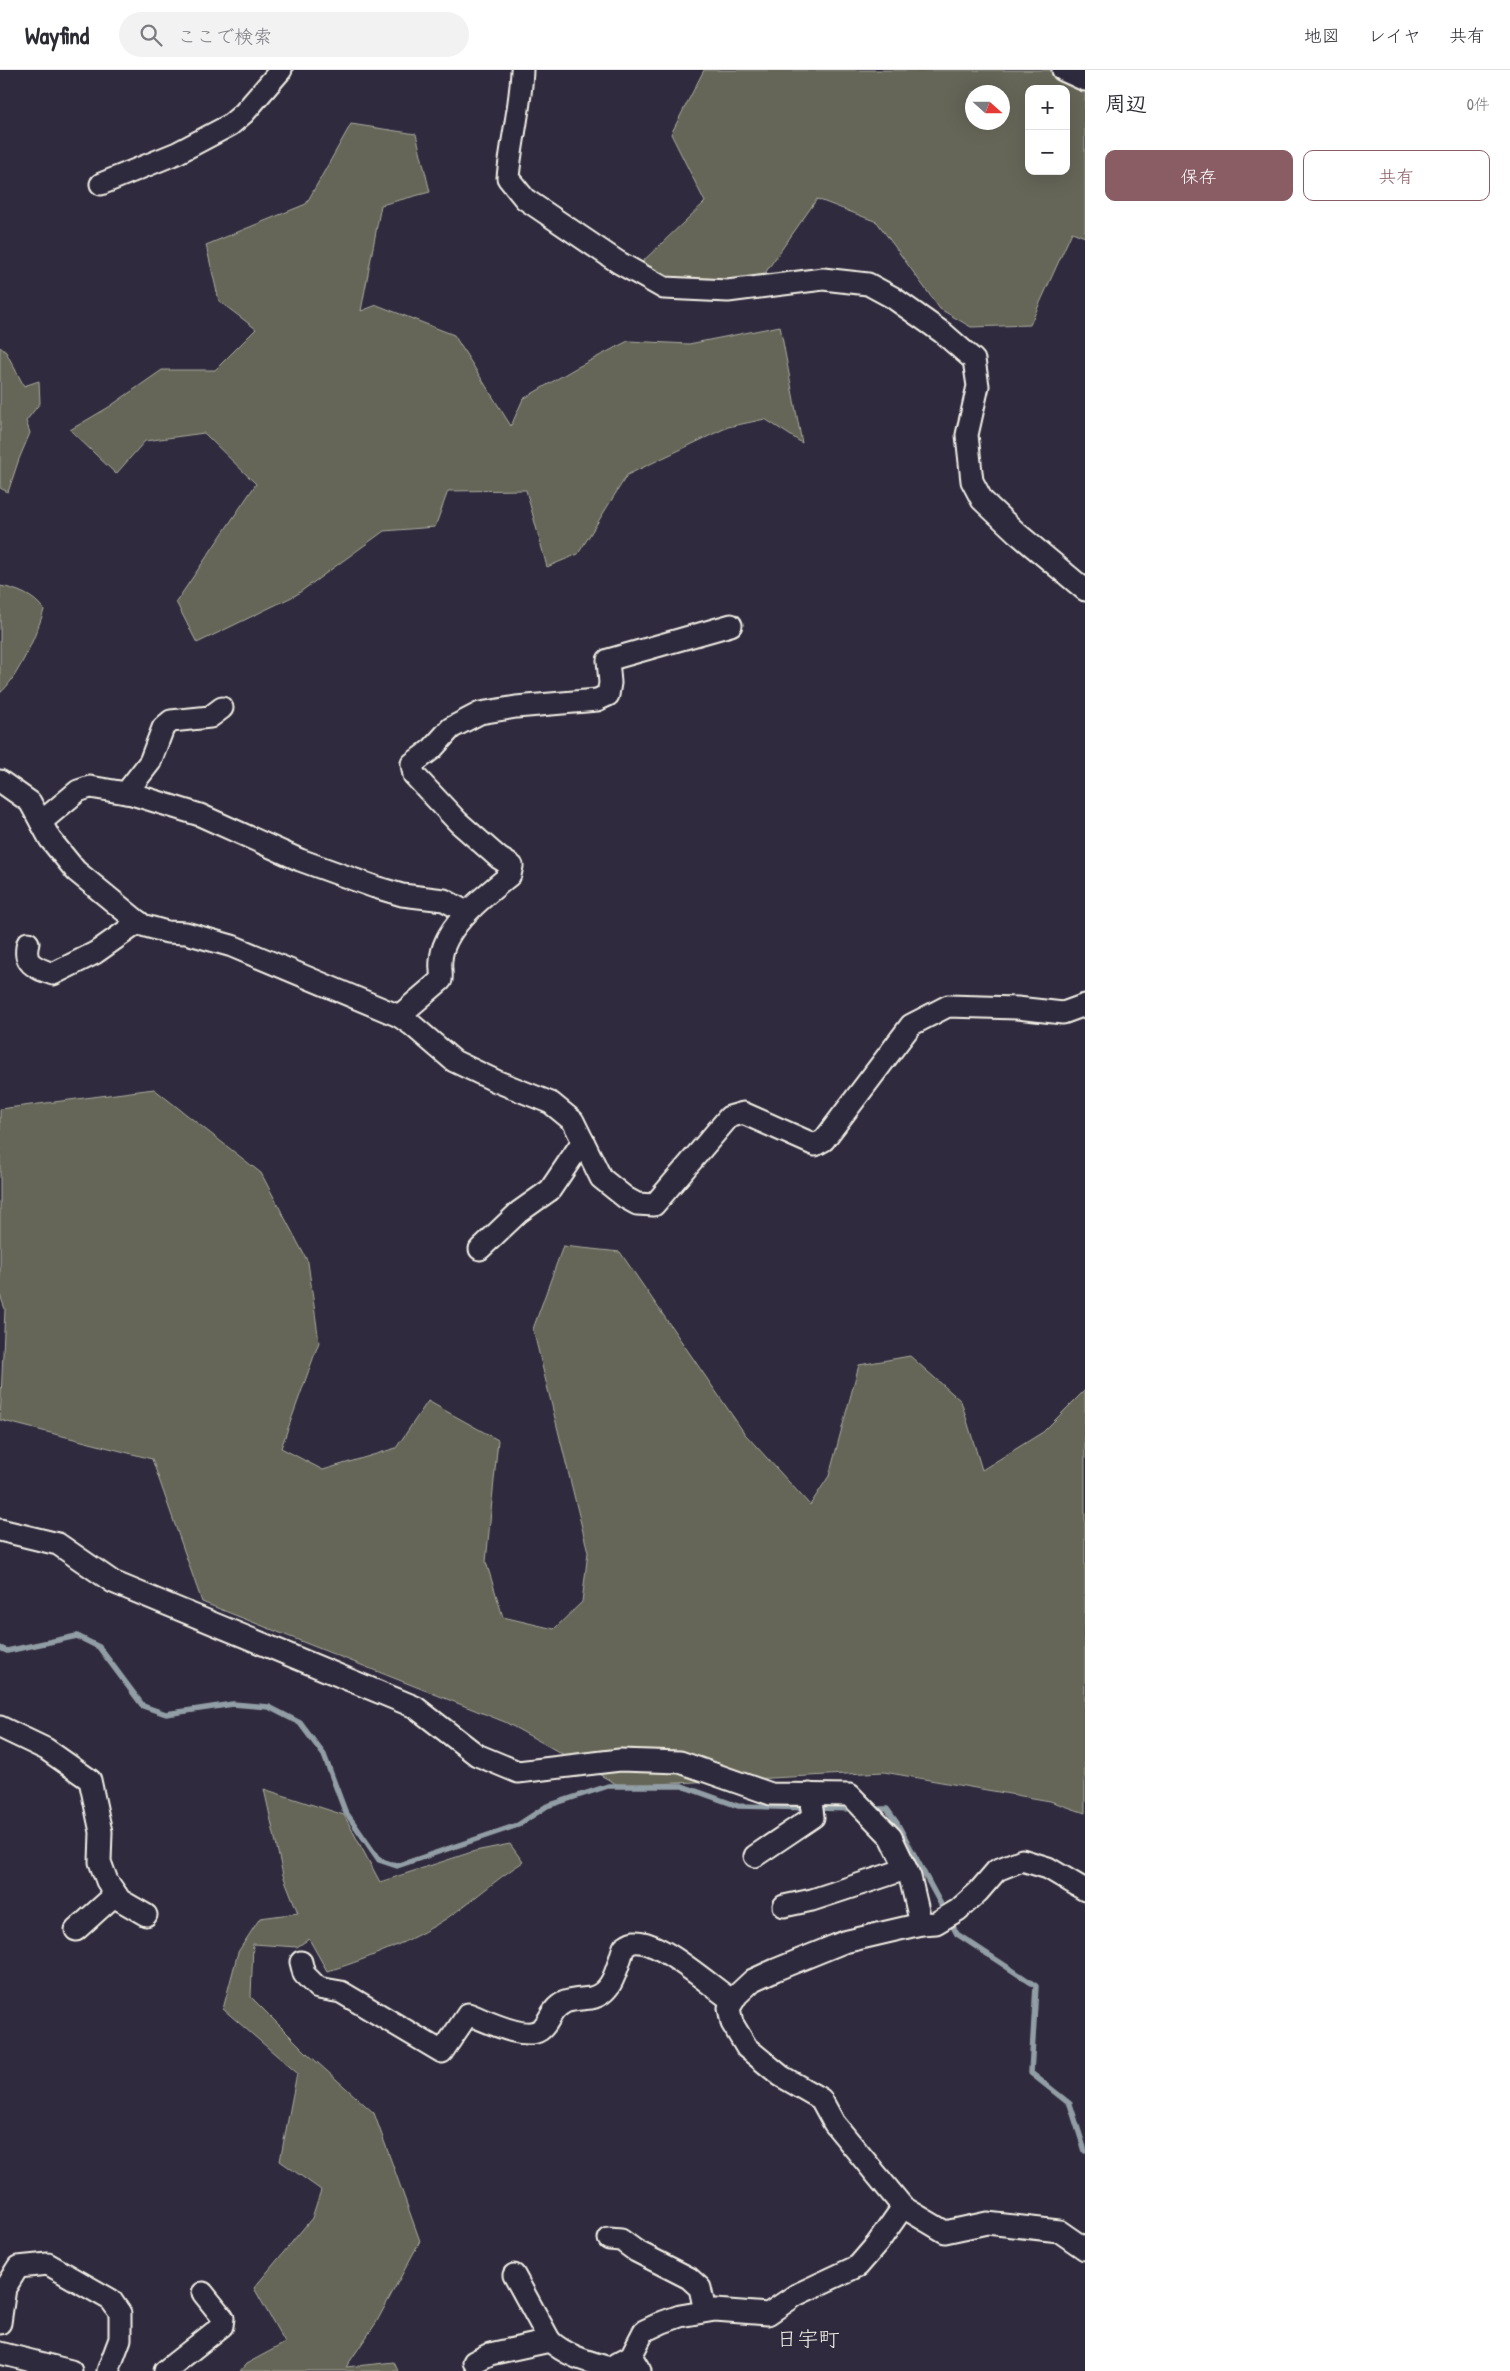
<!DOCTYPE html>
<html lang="ja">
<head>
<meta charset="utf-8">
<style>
	body { margin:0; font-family:"Patrick Hand","Klee One",sans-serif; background:#f2f2f3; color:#2b2b33 }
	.controls { position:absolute; right:15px; top:15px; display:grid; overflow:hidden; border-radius:10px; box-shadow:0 5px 20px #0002 }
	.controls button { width:45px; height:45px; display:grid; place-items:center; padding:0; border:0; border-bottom:1px solid #e1e1e2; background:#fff; color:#2b2b33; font:25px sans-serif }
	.compass { position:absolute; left:965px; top:15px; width:45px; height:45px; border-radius:50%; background:#fff; box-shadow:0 5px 20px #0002; rotate:111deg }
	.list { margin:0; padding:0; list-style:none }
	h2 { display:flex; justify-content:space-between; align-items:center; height:65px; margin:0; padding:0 20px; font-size:21px }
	h2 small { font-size:16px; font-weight:400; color:#7c7c81 }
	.actions { display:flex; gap:10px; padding:15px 20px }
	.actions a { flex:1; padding:11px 0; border:1px solid #8a5d65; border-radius:10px; text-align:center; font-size:18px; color:#8a5d65 }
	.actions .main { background:#8a5d65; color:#fff }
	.icon { flex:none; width:28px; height:28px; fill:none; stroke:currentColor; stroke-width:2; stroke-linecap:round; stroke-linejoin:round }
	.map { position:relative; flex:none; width:1085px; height:2301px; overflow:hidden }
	header { display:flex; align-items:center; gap:30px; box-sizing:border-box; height:70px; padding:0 25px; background:#fff; border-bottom:1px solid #e1e1e2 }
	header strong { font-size:24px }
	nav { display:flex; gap:28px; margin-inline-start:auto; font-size:18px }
	.search { width:350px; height:45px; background:#f2f2f3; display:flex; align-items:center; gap:12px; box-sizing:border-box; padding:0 18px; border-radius:28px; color:#7c7c81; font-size:19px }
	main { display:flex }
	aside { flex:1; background:#fff }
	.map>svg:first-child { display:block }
	.green { fill:#656658; stroke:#acaca0; fill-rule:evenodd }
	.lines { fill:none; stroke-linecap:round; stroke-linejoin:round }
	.stream { stroke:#929ea6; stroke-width:5.5 }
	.minor-casing { stroke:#f4f1e8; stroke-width:25 }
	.minor { stroke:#2f2a3d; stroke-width:21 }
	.labels { text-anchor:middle; stroke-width:4; stroke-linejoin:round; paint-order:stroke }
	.quarter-label { font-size:21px; fill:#f4f1e8; stroke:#2f2a3d }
</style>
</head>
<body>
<header>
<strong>Wayfind</strong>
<div class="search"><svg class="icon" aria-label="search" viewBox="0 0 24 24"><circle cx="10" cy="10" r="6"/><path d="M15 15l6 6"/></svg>ここで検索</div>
<nav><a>地図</a><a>レイヤ</a><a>共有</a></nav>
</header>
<main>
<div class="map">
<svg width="1085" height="2301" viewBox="0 0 1085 2301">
	<rect width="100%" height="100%" fill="#2f2a3d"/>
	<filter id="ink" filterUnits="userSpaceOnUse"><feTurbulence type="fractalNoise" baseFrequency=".02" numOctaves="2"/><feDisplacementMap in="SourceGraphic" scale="10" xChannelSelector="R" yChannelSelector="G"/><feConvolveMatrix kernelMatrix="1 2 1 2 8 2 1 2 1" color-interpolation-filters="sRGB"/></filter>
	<g filter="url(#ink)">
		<g class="green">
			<path d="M704 0H1054L1085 21V167L1072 162 1030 255 971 257 940 239 877 152 817 129 758 213H653L640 194 705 132 671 64ZM1029 19H1066V101H1029ZM972 22H1002V52H972Z"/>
			<path d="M351 54 416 64 430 122 381 135 361 241 377 235 454 265 511 356 523 329 574 299 628 271 689 274 780 256 802 373 765 349 728 357 627 405 578 484 547 497 526 420 448 421 435 457 384 461 296 525 197 573 176 532 256 414 204 363 145 371 116 404 70 360 109 337 162 300H215L256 259 219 231 206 175 306 134Z"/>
			<path d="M0 277 6 282 24 316 39 311 40 333 26 351 30 363 19 389 8 422 0 418Z"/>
			<path d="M0 516C17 519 35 526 44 540 38 561 17 610 0 623Z"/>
			<path d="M154 1019 261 1103 308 1192 319 1272 281 1378 323 1400 396 1378 428 1331 498 1370 486 1492 503 1547 554 1559 582 1532 588 1482 533 1259 563 1176 620 1182 745 1364 810 1435 829 1406 859 1295 910 1286 961 1331 982 1400 1043 1362 1085 1320V1743L1050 1731 884 1702 620 1716 505 1652 202 1532 152 1389 0 1350 5 1239 0 1225V1039Z"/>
			<path d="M264 1719 344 1745 380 1812 475 1781 510 1774 523 1792C493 1811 465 1838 436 1855 408 1872 358 1893 327 1901L309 1869 297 1877 253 1874 251 1927 309 1985 374 2043 420 2171 376 2253 346 2297 394 2292 398 2301H240L246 2294 285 2273 254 2218 312 2148 321 2120 280 2091 297 2003 223 1939 238 1882 260 1848 298 1843 283 1805Z"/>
		</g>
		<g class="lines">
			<g class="stream">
				<path d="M0 1578 7 1581 77 1566 99 1577 143 1636 166 1644 233 1634 269 1637 300 1653 324 1685 345 1741 379 1790 397 1796 518 1755 547 1736 608 1716H682L738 1736 856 1739"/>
				<path d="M871 1739H887L897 1753 957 1864 1036 1916 1031 2003 1070 2034 1085 2081"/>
			</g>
			<defs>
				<g id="minor">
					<path d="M522 0C521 36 511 72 508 108L525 129 618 192 664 218 728 221 823 209 868 214 892 227 943 263 974 290 978 316 967 365 972 411 982 430 1017 463 1085 520"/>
					<path d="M1063 0 1085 10"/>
					<path d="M101 114 177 83 230 55 244 43 281 0"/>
					<path d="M0 711 30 732 50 769 76 801 142 855 167 862 186 863 232 876 399 946 412 955 454 991 496 1011 551 1033 573 1051 601 1108 626 1128 637 1134 654 1135 729 1047 743 1043 815 1075 824 1070 911 955 948 936 1017 938 1063 943 1085 935"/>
					<path d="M126 723 150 692 163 658 171 651 210 647 222 638"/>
					<path d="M41 752 78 721 90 717 132 724 200 745 300 790 375 817 402 825 444 830 466 842"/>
					<path d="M28 873C22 894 36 898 53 904L95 883 139 852"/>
					<path d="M399 946 441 910C442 903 440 898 441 891 442 857 486 825 510 805L512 796 499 788 458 752 414 705 412 694 432 679 451 658 480 643 516 637 597 630 608 625 610 613 608 590 731 555"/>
					<path d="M480 1179 519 1142 550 1120 583 1071"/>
					<path d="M0 1460 58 1474 113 1512 415 1637 477 1685 518 1702 620 1690 680 1692 771 1724 850 1725 891 1767 910 1807 921 1854"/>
					<path d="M0 1657 46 1679 90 1710 101 1762 100 1792 107 1811 120 1830 146 1845"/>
					<path d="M755 1786 813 1747 810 1724"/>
					<path d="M1085 1820 1048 1798 1022 1790 997 1800 978 1822 958 1840 936 1853 921 1854 844 1872 775 1900 753 1910 737 1925 729 1938 732 1953 747 1978 781 2006 821 2029 834 2053 903 2137 945 2162 987 2153 1059 2161 1085 2179"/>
					<path d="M784 1836 812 1830 906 1799"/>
					<path d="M76 1860 116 1824"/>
					<path d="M301 1892 304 1904 318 1918 341 1922 442 1982 468 1944C485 1950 524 1971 540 1960 550 1953 549 1940 565 1932 572 1929 583 1929 591 1928 614 1923 617 1896 624 1877 627 1875 631 1872 634 1872 659 1869 710 1916 733 1931"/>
					<path d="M609 2169 621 2170 636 2181 689 2208 700 2218 705 2241"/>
					<path d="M514 2205 550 2271"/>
					<path d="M0 2253 5 2218 18 2197 48 2194 111 2230 120 2243V2269L108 2301"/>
					<path d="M0 2283 71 2301"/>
					<path d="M631 2286 640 2301"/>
					<path d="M474 2292 490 2284 550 2271C568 2287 590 2292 613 2299"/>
					<path d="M165 2301 222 2256 223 2248 203 2223"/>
					<path d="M612 2301 616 2294 631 2286 644 2261 663 2252 680 2246 715 2240 768 2244 796 2225 858 2196 877 2174 903 2137"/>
				</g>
			</defs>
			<use href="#minor" class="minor-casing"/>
			<use href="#minor" class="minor"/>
		</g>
	</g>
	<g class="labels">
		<g class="quarter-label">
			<text x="808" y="2276">日宇町</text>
		</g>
	</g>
</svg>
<div class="controls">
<button>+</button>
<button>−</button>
</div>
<svg class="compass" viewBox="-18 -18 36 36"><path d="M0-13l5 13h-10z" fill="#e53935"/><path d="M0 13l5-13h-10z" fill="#7c7c81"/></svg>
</div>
<aside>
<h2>周辺<small>0件</small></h2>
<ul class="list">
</ul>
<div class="actions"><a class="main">保存</a><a>共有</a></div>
</aside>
</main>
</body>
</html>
